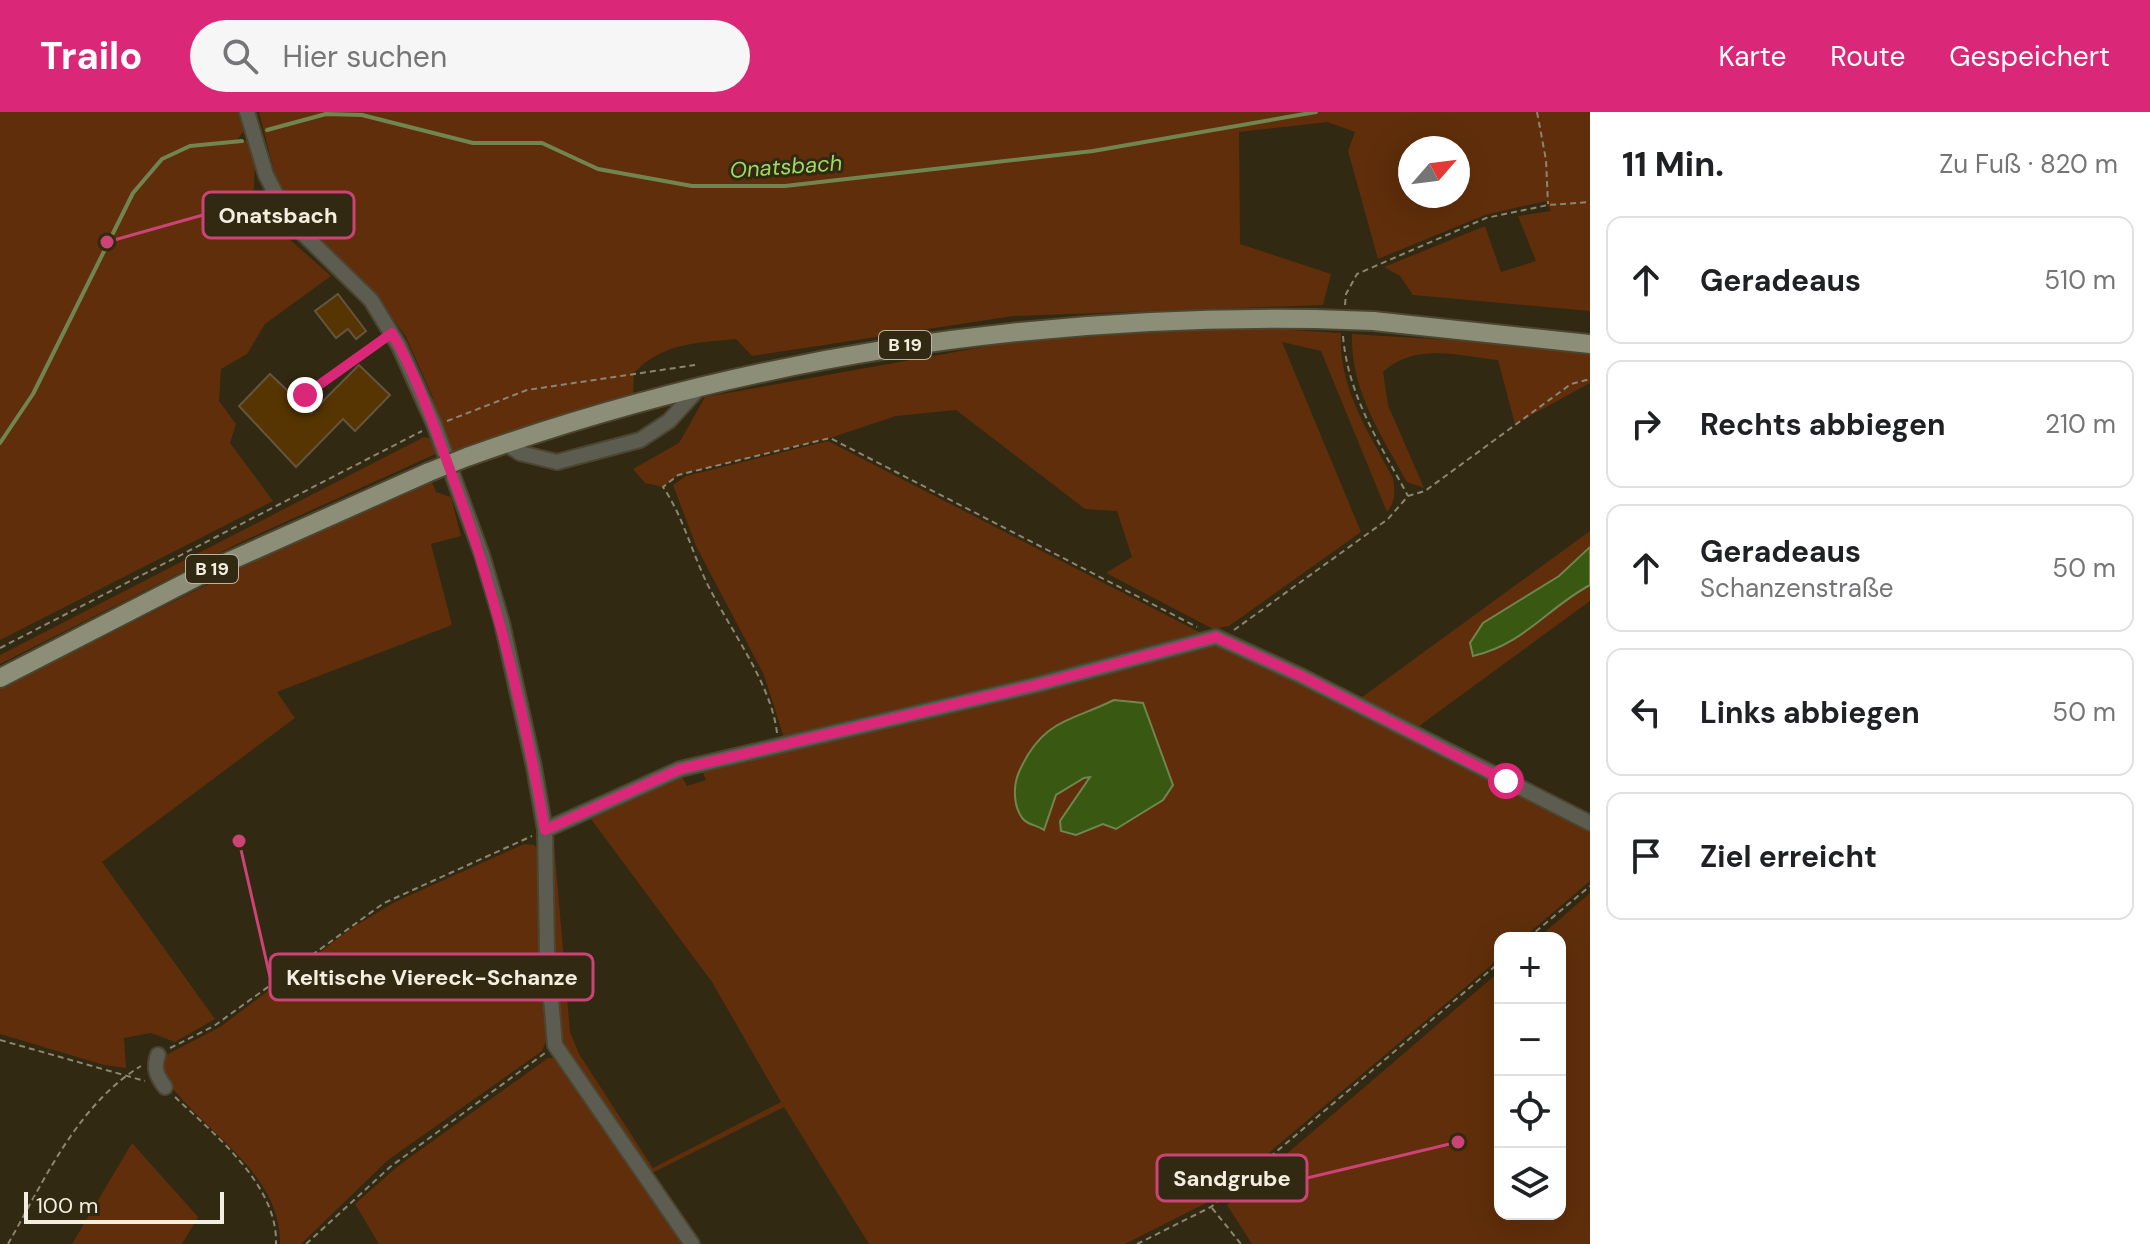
<!DOCTYPE html>
<html lang="de">
<head>
<meta charset="utf-8">
<style>
	body { margin:0; font-family:"DM Sans",sans-serif; background:#f6f6f6; color:#202124 }
	.controls { position:absolute; right:24px; bottom:24px; display:grid; overflow:hidden; border-radius:16px; box-shadow:0 8px 32px #0002 }
	.controls button { width:72px; height:72px; display:grid; place-items:center; padding:0; border:0; border-bottom:2px solid #e0e0e0; background:#fff; color:#202124; font:40px sans-serif }
	.compass { position:absolute; left:1398px; top:24px; width:72px; height:72px; border-radius:50%; background:#fff; box-shadow:0 8px 32px #0002; rotate:62deg }
	.scale { position:absolute; left:24px; bottom:20px; width:200px; box-sizing:border-box; padding-left:8px; border:4px solid #f3eee0; border-top:0; font-size:22px; line-height:28px; white-space:nowrap; color:#f3eee0; -webkit-text-stroke:6px #312912; paint-order:stroke }
	.stop { position:absolute; width:24px; height:24px; margin:-18px; border:6px solid #db2777; border-radius:50%; background:#fff }
	.stop.end { background:#db2777; border-color:#fff; box-shadow:0 2px 8px #0008 }
	.list { margin:0; padding:0; list-style:none }
	h2 { display:flex; justify-content:space-between; align-items:center; height:104px; margin:0; padding:0 32px; font-size:34px }
	h2 small { font-size:26px; font-weight:400; color:#757577 }
	.list li { display:grid; grid-template-columns:52px 1fr auto; gap:24px; align-items:center; box-sizing:border-box; height:128px; margin:0 16px 16px; padding:0 16px; border:2px solid #e0e0e0; border-radius:16px }
	.list b { display:block; font-size:30px; white-space:nowrap }
	.list p { margin:0; font-size:26px; white-space:nowrap; color:#757577 }
	.list em { font-size:26px; font-style:normal; color:#757577 }
	.icon { flex:none; width:44px; height:44px; fill:none; stroke:currentColor; stroke-width:2; stroke-linecap:round; stroke-linejoin:round }
	.map { position:relative; flex:none; width:1590px; height:1132px; overflow:hidden }
	header { display:flex; align-items:center; gap:48px; box-sizing:border-box; height:112px; padding:0 40px; background:#db2777; color:#fff }
	header strong { font-size:38px }
	nav { display:flex; gap:44px; margin-inline-start:auto; font-size:28px }
	.search { width:560px; height:72px; background:#f6f6f6; display:flex; align-items:center; gap:20px; box-sizing:border-box; padding:0 28px; border-radius:44px; color:#757577; font-size:30px }
	main { display:flex }
	aside { flex:1; background:#fff }
	.map>svg:first-child { display:block }
	.green { fill:#602e0a; fill-rule:evenodd }
	.water { fill:#395812; stroke:#718550; stroke-width:2 }
	.lines { fill:none; stroke-linecap:round; stroke-linejoin:round }
	.stream { stroke:#718550; stroke-width:4 }
	.building { fill:#563502; stroke:#65543f; stroke-width:2 }
	.minor-casing { stroke:#4c452f; stroke-width:18 }
	.major-casing { stroke:#4c452f; stroke-width:22 }
	.path { stroke:#8b8572; stroke-width:2; stroke-dasharray:6 4; stroke-linecap:butt }
	.minor { stroke:#5c5c51; stroke-width:14 }
	.major { stroke:#8c8e77; stroke-width:18 }
	.major-bridge-casing { stroke:#4c452f; stroke-width:22; stroke-linecap:butt }
	.major-bridge { stroke:#8c8e77; stroke-width:18 }
	.route { stroke:#db2777; stroke-width:10 }
	.labels { text-anchor:middle; stroke-width:6; stroke-linejoin:round; paint-order:stroke }
	.shield { fill:#312912; stroke:#b9b3a2; stroke-width:2 }
	.shield-label { font-size:18px; font-weight:bold; fill:#f3eee0 }
	.water-label { font-size:22px; font-style:italic; fill:#a0d864; stroke:#312912 }
	.leader { fill:none; stroke:#cc4376; stroke-width:3 }
	.callout-dot { fill:#cc4376; stroke:#312912; stroke-width:3 }
	.callout { fill:#312912; stroke:#cc4376; stroke-width:3 }
	.callout-label { font-size:22px; text-anchor:middle; font-weight:bold; fill:#f3eee0 }
</style>
</head>
<body>
<header>
<strong>Trailo</strong>
<div class="search"><svg class="icon" aria-label="search" viewBox="0 0 24 24"><circle cx="10" cy="10" r="6"/><path d="M15 15l6 6"/></svg>Hier suchen</div>
<nav><a>Karte</a><a>Route</a><a>Gespeichert</a></nav>
</header>
<main>
<div class="map">
<svg width="1590" height="1132" viewBox="0 0 1590 1132">
	<rect width="100%" height="100%" fill="#312912"/>
	<g class="green">
		<path d="M0 0H247L250 11 234 32 250 27 255 50 253 95 331 164 265 212 247 242 221 257 219 289 236 312 230 331 273 389 0 528Z"/>
		<path d="M259 0H1590V199L1413 183 1400 164 1384 155 1485 114 1501 160 1536 149 1518 104 1551 99 1546 89 1485 103 1378 147 1348 39 1355 20 1328 10 1239 20 1240 132 1331 162 1323 193 1013 204 752 244 736 227C697 231 662 231 634 261L633 283 502 322 447 343 434 312 433 286 406 225 377 185 295 101 276 67ZM1410 36H1458V84H1410Z"/>
		<path d="M1240 215 1341 221C1338 275 1368 319 1393 366 1395 380 1396 389 1387 400L1321 239 1282 230 1361 420 1229 514 1213 517 1106 461 1132 445 1117 399 1085 397 956 298 896 304 830 326 678 363 663 375 645 371 633 357 679 331 705 285 1016 229Z"/>
		<path d="M1352 222 1500 231 1590 243V271L1515 312 1498 248C1458 244 1415 230 1383 260L1388 293 1424 376 1407 370C1381 323 1350 277 1352 222Z"/>
		<path d="M424 325 434 327 438 341 241 430 0 552V543Z"/>
		<path d="M828 329 1203 522 785 629 764 563 696 434 673 373 686 364Z"/>
		<path d="M432 370 436 380 451 385 461 424 431 432 452 513 277 580 295 606 102 750 215 907 175 930 151 921 124 926 126 956 104 953 0 922V577L326 413Z"/>
		<path d="M1590 419V489L1415 617 1358 588Z"/>
		<path d="M1220 529 1590 715V769L1523 826H1500V846L1214 1087 1125 1132H869L784 995 650 1062 568 940 558 916 549 730 553 720 570 920 579 942 653 1056 781 990 712 870 588 703 681 663 687 674 706 668 701 656Z"/>
		<path d="M524 732 534 733 540 740 549 922 542 939 388 1048 301 1132H280C281 1056 197 1018 161 960L164 944 220 915 352 816 395 790Z"/>
		<path d="M1590 781V1132H1252L1227 1093 1500 859V1102H1560V826H1538Z"/>
		<path d="M548 946H556L569 969 581 977 685 1132H379L355 1092 398 1054Z"/>
		<path d="M132 1031 198 1105 182 1132H72Z"/>
	</g>
	<g class="water">
		<path d="M1590 435V473C1546 497 1524 532 1473 544L1470 531 1483 511 1559 464Z"/>
		<path d="M1114 588 1143 591 1173 673 1163 688 1116 717 1103 712 1076 723 1061 719 1060 709 1090 665 1084 666 1056 683 1044 718C1037 713 1028 713 1023 707 1013 695 1013 673 1019 660 1042 608 1069 610 1114 588Z"/>
	</g>
	<g class="lines">
		<g class="stream">
			<path d="M267 18 326 2 362 3 473 31H542L598 57 692 74H785L1093 39 1316 0"/>
			<path d="M0 331 33 282 133 81 162 47 190 34 242 29"/>
		</g>
	</g>
	<g class="building">
		<path d="M338 182 366 219 356 227 348 217 336 226 315 199Z"/>
		<path d="M359 253 390 283 355 319 343 307 296 355 239 294 270 262 311 301Z"/>
	</g>
	<g class="lines">
		<defs>
			<g id="minor">
				<path d="M247 0 266 63 289 108 371 188 399 234 434 312 482 443 502 511 534 655 545 718 547 840 555 933 692 1132"/>
				<path d="M505 331 520 341 557 350 640 328 669 309 700 275"/>
				<path d="M545 718 680 657 1036 573 1216 525 1301 564 1590 711"/>
				<path d="M158 943C153 956 157 964 165 975"/>
			</g>
			<g id="major">
				<path d="M1373 209 1590 232"/>
				<path d="M467 345C740 247 1025 203 1315 207"/>
				<path d="M0 566 214 456 429 360"/>
			</g>
		</defs>
		<use href="#minor" class="minor-casing"/>
		<use href="#major" class="major-casing"/>
		<g class="path">
			<path d="M1537 0 1546 48 1548 92"/>
			<path d="M1345 193 1346 182 1357 162 1486 106 1548 93 1590 90"/>
			<path d="M1343 224C1348 284 1380 332 1408 384"/>
			<path d="M305 283 381 227"/>
			<path d="M447 309 527 278 695 253"/>
			<path d="M1234 518 1388 407 1408 384 1425 379 1571 272 1590 267"/>
			<path d="M0 536 422 319"/>
			<path d="M777 621C771 569 726 513 704 465 690 434 682 403 663 375L678 363 830 326 1197 515"/>
			<path d="M1528 826 1590 774"/>
			<path d="M0 928 145 969"/>
			<path d="M170 936 214 914 384 791 532 724"/>
			<path d="M175 985C215 1023 278 1073 276 1132"/>
			<path d="M1212 1096 1241 1132"/>
			<path d="M8 1132C44 1069 77 993 141 954"/>
			<path d="M306 1132 390 1055 545 941"/>
			<path d="M1137 1132 1211 1095 1500 850"/>
		</g>
		<use href="#minor" class="minor"/>
		<use href="#major" class="major"/>
		<defs>
			<g id="major-bridge">
				<path d="M1315 207 1373 209"/>
				<path d="M429 360 467 345"/>
			</g>
		</defs>
		<use href="#major-bridge" class="major-bridge-casing"/>
		<use href="#major-bridge" class="major-bridge"/>
	</g>
	<g class="lines">
		<path class="route" d="M305 283 392 221C418 266 435 317 453 366 496 481 524 597 545 718L680 657 1036 573 1216 525 1301 564 1506 669"/>
	</g>
	<g class="labels">
		<g class="shield">
			<rect x="879" y="219" width="52" height="28" rx="6"/>
			<rect x="186" y="443" width="52" height="28" rx="6"/>
		</g>
		<g class="shield-label">
			<text x="905" y="239">B 19</text>
			<text x="212" y="463">B 19</text>
		</g>
		<g class="water-label">
			<text transform="translate(786 54) rotate(-4)" y="8">Onatsbach</text>
		</g>
	</g>
	<path class="leader" d="M107 130L203 103M239 729L270 865M1458 1030L1307 1066"/>
	<g class="callout-dot">
		<circle cx="107" cy="130" r="8"/>
		<circle cx="239" cy="729" r="8"/>
		<circle cx="1458" cy="1030" r="8"/>
	</g>
	<g class="callout">
		<rect x="203" y="80" width="151" height="46" rx="8"/>
		<rect x="270" y="842" width="323" height="46" rx="8"/>
		<rect x="1157" y="1043" width="150" height="46" rx="8"/>
	</g>
	<g class="callout-label">
		<text x="278" y="111">Onatsbach</text>
		<text x="432" y="873">Keltische Viereck-Schanze</text>
		<text x="1232" y="1074">Sandgrube</text>
	</g>
</svg>
<div class="controls">
<button>+</button>
<button>−</button>
<button><svg class="icon" aria-label="locate" viewBox="0 0 24 24"><circle cx="12" cy="12" r="6"/><path d="M12 2v4M12 18v4M2 12h4M18 12h4"/></svg></button>
<button><svg class="icon" aria-label="layers" viewBox="0 0 24 24"><path d="M12 4l9 5-9 5-9-5zM3 14l9 5 9-5"/></svg></button>
</div>
<svg class="compass" viewBox="-18 -18 36 36"><path d="M0-13l5 13h-10z" fill="#e53935"/><path d="M0 13l5-13h-10z" fill="#757577"/></svg>
<div class="scale">100 m</div>
<div class="stop" style="left:1506px;top:669px"></div>
<div class="stop end" style="left:305px;top:283px"></div>
</div>
<aside>
<h2>11 Min.<small>Zu Fuß · 820 m</small></h2>
<ul class="list">
<li><svg class="icon" aria-label="ahead" viewBox="0 0 24 24"><path d="M12 20V5M6 11l6-6 6 6"/></svg><div><b>Geradeaus</b></div><em>510 m</em></li>
<li><svg class="icon" aria-label="right" viewBox="0 0 24 24"><path d="M7 20v-9h11M14 6l5 5-5 5"/></svg><div><b>Rechts abbiegen</b></div><em>210 m</em></li>
<li><svg class="icon" aria-label="ahead" viewBox="0 0 24 24"><path d="M12 20V5M6 11l6-6 6 6"/></svg><div><b>Geradeaus</b><p>Schanzenstraße</p></div><em>50 m</em></li>
<li><svg class="icon" aria-label="left" viewBox="0 0 24 24"><path d="M17 20v-9H6M10 6l-5 5 5 5"/></svg><div><b>Links abbiegen</b></div><em>50 m</em></li>
<li><svg class="icon" aria-label="arrive" viewBox="0 0 24 24"><path d="M6 21V4h12l-3 4 3 4H6"/></svg><div><b>Ziel erreicht</b></div></li>
</ul>
</aside>
</main>
</body>
</html>
